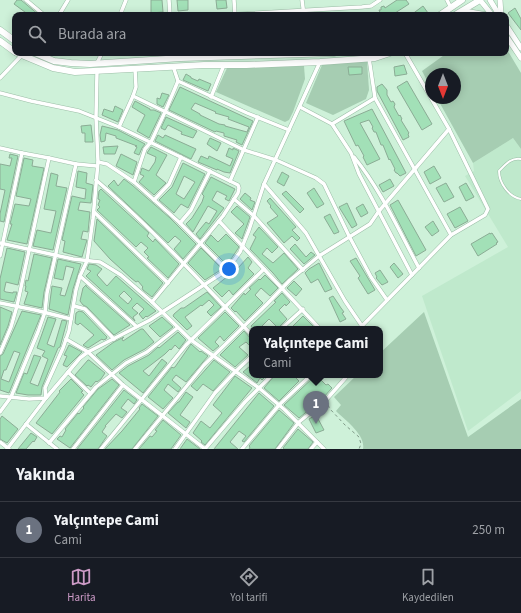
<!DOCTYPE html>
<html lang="tr">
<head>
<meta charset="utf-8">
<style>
	body { margin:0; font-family:"Source Sans 3",sans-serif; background:#20242c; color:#f1f3f6 }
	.compass { position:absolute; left:425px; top:68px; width:36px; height:36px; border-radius:50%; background:#171b24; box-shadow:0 2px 10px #0003; rotate:180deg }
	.you { position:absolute; left:229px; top:269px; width:14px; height:14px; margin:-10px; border:3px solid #fff; border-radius:50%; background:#1a73e8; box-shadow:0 0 0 6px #1a73e833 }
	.badge { display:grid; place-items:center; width:26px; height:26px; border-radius:50%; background:#cd9bc7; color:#fff; font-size:13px; font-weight:700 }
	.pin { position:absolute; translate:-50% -33px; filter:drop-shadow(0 1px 2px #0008) }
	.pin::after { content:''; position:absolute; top:21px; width:14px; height:12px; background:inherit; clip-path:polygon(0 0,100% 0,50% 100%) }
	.popup { position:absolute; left:249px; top:326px; width:134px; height:52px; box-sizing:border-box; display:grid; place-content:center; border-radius:8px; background:#171b24; filter:drop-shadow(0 1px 3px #0005); font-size:13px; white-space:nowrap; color:#9ea1a6 }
	.popup b { font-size:15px; color:#f1f3f6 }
	.popup::after { content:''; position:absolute; left:50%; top:100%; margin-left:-8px; border:8px solid transparent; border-top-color:#171b24 }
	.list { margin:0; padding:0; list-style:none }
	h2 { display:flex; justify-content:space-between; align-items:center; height:52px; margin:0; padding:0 16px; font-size:17px }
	h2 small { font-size:13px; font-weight:400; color:#9ea1a6 }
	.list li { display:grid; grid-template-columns:26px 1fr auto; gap:12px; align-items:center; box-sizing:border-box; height:56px; padding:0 16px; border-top:1px solid #363941 }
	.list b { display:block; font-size:15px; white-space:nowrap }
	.list p { margin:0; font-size:13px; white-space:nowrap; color:#9ea1a6 }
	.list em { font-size:13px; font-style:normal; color:#9ea1a6 }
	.icon { flex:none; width:22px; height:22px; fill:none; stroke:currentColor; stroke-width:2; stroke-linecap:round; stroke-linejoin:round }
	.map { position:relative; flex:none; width:521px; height:449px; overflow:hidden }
	.search { position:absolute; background:#171b24; box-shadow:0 2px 10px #0003; left:12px; right:12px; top:12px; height:44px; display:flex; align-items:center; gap:10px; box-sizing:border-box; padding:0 14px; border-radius:8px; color:#9ea1a6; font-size:15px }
	.sheet { height:108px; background:#171b24 }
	nav { display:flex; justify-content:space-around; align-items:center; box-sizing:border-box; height:56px; border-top:1px solid #363941; background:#171b24; font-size:11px; color:#9ea1a6 }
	nav a { display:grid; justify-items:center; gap:2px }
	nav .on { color:#cd9bc7 }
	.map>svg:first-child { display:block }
	.built { fill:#bfe9cc }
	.green { fill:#a6cdb2 }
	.building { fill:#a2e0b7; stroke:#8bac95; fill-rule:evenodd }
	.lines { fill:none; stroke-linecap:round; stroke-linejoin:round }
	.lane-casing { stroke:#9cbea7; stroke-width:3 }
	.street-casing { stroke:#9cbea7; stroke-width:4.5 }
	.secondary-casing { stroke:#9cbea7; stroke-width:6 }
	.primary-casing { stroke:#9cbea7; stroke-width:7 }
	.path { stroke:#7f9987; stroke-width:1; stroke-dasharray:3 3; stroke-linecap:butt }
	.lane { stroke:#fff; stroke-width:2 }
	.street { stroke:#fff; stroke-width:3.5 }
	.secondary { stroke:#fff; stroke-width:5 }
	.primary { stroke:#fff; stroke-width:6 }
</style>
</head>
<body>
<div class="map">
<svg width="521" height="449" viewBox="0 0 521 449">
	<rect width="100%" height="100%" fill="#cef1d9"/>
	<path class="built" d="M513 138 521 149V391L468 431 422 296 508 247 465 176 474 171 473 163Z"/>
	<g class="green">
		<path d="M506 48 521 73V149L513 138 473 163 437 98H455V74H431V88L422 71 447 53H506Z"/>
		<path d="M367 61 369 90 366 99 333 115 306 103 322 65Z"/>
		<path d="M304 66 305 79 293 112 289 120 285 122 216 92 227 68Z"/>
		<path d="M424 312 468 437 521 399V449H363C366 435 345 420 336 411L341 405 334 397 357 375H380V353Z"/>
	</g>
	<g class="building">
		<path d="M17 0H21L39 15H29L14 4Z"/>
		<path d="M151 0H162L163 12 151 13Z"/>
		<path d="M177 0H188V10L178 11Z"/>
		<path d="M216 0H226L227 8 217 9Z"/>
		<path d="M397 0H406L409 4 392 15H381L379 10H381V7L384 6 385 8Z"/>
		<path d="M423 6 428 13 426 15H411Z"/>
		<path d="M515 8 521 19V30L508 13Z"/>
		<path d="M404 65 407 74 395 76 394 67Z"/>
		<path d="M348 67H362V74L349 75Z"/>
		<path d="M186 74 191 77V78L198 81 199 79 211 84 208 91 183 80Z"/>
		<path d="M407 81 432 124 422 130 397 87Z"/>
		<path d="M382 84 387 90V95L391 102 393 101 395 104 394 107 399 116 400 115 402 119 401 120 409 133 408 134 409 137 403 140 377 91V87Z"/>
		<path d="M180 87 253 121 242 145 236 142 237 140 224 136V133L216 131 215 132 169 110ZM195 103 216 112 215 113 229 117 228 119 249 127 247 132 225 126V125L219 124 200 115V114L191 109Z"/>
		<path d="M162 93 169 95 163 107 157 104V98L160 99Z"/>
		<path d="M135 101 150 109V110H154L161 113 149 138 137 131 145 115 132 107Z"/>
		<path d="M115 106 123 110 118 122 102 115 104 109 113 112Z"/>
		<path d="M372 109 406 173 400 176 397 173H396L394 170 395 169 390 159 389 160 383 145H381L376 132H374L372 128 373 127 369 120 360 123 380 159 367 165 363 157 364 156 358 145 356 146 344 121Z"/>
		<path d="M166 117 197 131 193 138 181 134 182 132 168 125 165 130 161 128Z"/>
		<path d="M91 125 93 142H85V133H82L81 126Z"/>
		<path d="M102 126 118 130 145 144 142 148 139 155 134 153 137 147 135 146H137L116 138V136L106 133 105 141 101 142 100 135Z"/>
		<path d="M158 135 163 138 165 135 196 149 191 159 155 141Z"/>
		<path d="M210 138 221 143 217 151 207 144Z"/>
		<path d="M118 146 115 154H104L103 147Z"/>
		<path d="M151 147 167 155 156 175 166 183 154 195 139 182 144 176 140 174 142 168 149 171 155 162 156 157 147 153Z"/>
		<path d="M229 148 233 150V148L239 151 230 173 224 172 217 169V170L198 162 201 156 208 159 209 156 230 166 233 159 226 156Z"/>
		<path d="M10 154 18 156 4 222 0 221V214L5 190 0 189V164L10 166 12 158H9Z"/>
		<path d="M121 154 137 162 133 175 116 166Z"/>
		<path d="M24 158 33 160 32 166 44 168 27 244 7 240 12 224H10L15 204 29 206 31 199 16 196Z"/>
		<path d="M183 163 205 174 188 208 181 204 174 213 159 200 172 187ZM184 176 195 182 184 199 176 194Z"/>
		<path d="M434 166 441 178 430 184 424 172Z"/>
		<path d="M78 171 87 173 86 183 93 185 91 203 80 202 78 210 90 212 88 232 83 231 81 239 87 240 82 257 63 252 65 241 62 240 72 196 85 199 86 189 76 187Z"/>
		<path d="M282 172 289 176 284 186 277 182Z"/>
		<path d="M51 173 58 175 56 186 67 188 53 250 33 246 37 230 51 233 56 211 44 209Z"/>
		<path d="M211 177 235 189 229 201 225 199 227 196 217 191 212 200 224 208 200 239 196 234 206 222 209 224 217 211 208 206 193 232 186 224 192 218 202 202 204 196 202 194Z"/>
		<path d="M124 179 132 185 170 218 196 244 183 259 174 249 181 241 175 236 168 243 108 186 114 180 118 186Z"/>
		<path d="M390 179 394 186 383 192 379 185Z"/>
		<path d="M446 183 454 197 444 202 436 188Z"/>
		<path d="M466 183 474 197 466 201 459 187Z"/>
		<path d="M314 188 324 204 317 208 307 193Z"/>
		<path d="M101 189 149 233 147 236 153 242 155 239 179 264 168 278 147 258 149 257 144 252 148 248 141 242 136 247 97 210 100 207 98 205 100 200 98 199 99 191Z"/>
		<path d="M286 191 304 209 300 213 282 194Z"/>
		<path d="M245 193 251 198 250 200 255 202 252 210 240 199Z"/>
		<path d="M270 198 296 227 292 230 300 238 297 241 292 236 284 243 267 223 278 216 270 207 271 206 267 201Z"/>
		<path d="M398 200 426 250 416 256 390 205Z"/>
		<path d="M347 203 357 225 352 228 339 207Z"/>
		<path d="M363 204 368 213 361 217 356 208Z"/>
		<path d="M237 206 250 217 242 239 235 233 244 224 231 212Z"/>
		<path d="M460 207 468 221 455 228 447 214Z"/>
		<path d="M330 214 339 232 334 234 324 217Z"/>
		<path d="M97 219 163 283 152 297 143 290 142 288 143 287 138 281 136 282 131 278 110 259 94 241Z"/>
		<path d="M433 221 439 231 432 236 425 227Z"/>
		<path d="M259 227 278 247 272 253 267 248 262 254 273 263 284 253 298 269 282 284 273 273 250 249 256 237 253 235Z"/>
		<path d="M490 233V234L492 233 498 242 496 243 497 244 478 256 471 244Z"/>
		<path d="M226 234 239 247 227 265 205 243 211 235 218 242Z"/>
		<path d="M295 244 306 257 311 252 315 255 304 264 290 249Z"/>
		<path d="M7 248 25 252 18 285 6 282 4 291 6 292 13 293V292H17L14 302 0 299V279Z"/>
		<path d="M201 248 222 269 205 280 188 263Z"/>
		<path d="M34 254 52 258 44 292 42 308 24 304 28 292 25 291 26 286H25L26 280 28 281Z"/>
		<path d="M248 257 252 262 248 268 254 274 233 295 229 290 222 297 213 288 238 268Z"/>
		<path d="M356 258 375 290 368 294 358 278 360 276 350 261Z"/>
		<path d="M58 259 81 264 73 289 68 315 49 309 52 286 62 288 60 295 65 296 74 268 66 266 63 280 54 278Z"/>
		<path d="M319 263 332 289 325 292 318 279 311 283 305 273 309 269Z"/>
		<path d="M394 263 403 274 398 278 390 267Z"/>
		<path d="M89 264 96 265 102 269 97 275 107 286 116 276 156 311 147 317 146 316 143 319 139 314 144 309 137 303 132 308 138 313 133 317 135 321 86 276 91 271 87 269ZM124 291 132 299 128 304 119 296Z"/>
		<path d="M380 270 388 282 382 285 376 278 377 277 375 273Z"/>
		<path d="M265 275 278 288 270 296 261 288 255 295 263 303 245 321 236 311 235 312 231 308 244 293 245 295 251 289 249 288 259 279 260 280Z"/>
		<path d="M294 281 302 289 296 296 287 288Z"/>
		<path d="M86 285V286L130 325 114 335 87 307 83 305 80 301 83 288Z"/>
		<path d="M207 292 221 307 211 316 207 312 214 305 209 300 202 306 201 305 185 317 192 326 187 330 173 316 174 314 181 308H184Z"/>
		<path d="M282 293 290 302 286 306 285 304 279 310 287 319 278 328 269 319 261 327 263 329H253L251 326 276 302 274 301Z"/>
		<path d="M333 296 341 308 344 312 342 313 346 319 340 322 329 298Z"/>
		<path d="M0 307 12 312 8 326 0 345Z"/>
		<path d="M22 311 41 315 9 393 0 390V356L3 354ZM14 351 20 353 9 382 1 379 4 370H6Z"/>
		<path d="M79 311 83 312 107 337 106 339 103 340 102 339 88 348 83 345 94 335 80 323 78 325 75 323 76 313Z"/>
		<path d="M225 312 239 326 224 341 220 336 215 342 219 346 213 351 198 338Z"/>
		<path d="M303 316 316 329H296L293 326Z"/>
		<path d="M48 317 56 319 47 344 54 347 62 320 67 321 60 347 58 348 42 387 41 395H28L16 393 24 373 27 374 34 355 41 357 30 383 38 386 48 359 42 356 45 351 37 348Z"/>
		<path d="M162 317 173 327 160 337 149 326Z"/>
		<path d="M141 329H143L154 342 145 349 124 360 112 370 96 355 114 342 124 337 122 339 123 341Z"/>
		<path d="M244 331 252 340V348L246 342 239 347 248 355 235 367 220 355Z"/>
		<path d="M178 332 186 340 179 349 175 345 171 350 170 349 165 354 143 371 149 376 162 359 167 363 143 393 119 373 128 366 149 355 158 347 159 348Z"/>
		<path d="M191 344 200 352 201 351 208 356 186 382 176 375 172 380 181 388 178 392 168 384 164 390 173 398 163 409 148 397 172 367 173 368 175 367Z"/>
		<path d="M69 345 82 352 67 367 63 365 67 356 64 355Z"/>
		<path d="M88 360H89L105 373 101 379 97 382 96 381 91 387 88 385 87 386 75 375Z"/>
		<path d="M214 360 230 372 213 391 203 384 197 391 191 386Z"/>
		<path d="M250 366 252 367V375L257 377 258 376 257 375H267L262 380 260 378 257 383 243 372Z"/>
		<path d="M275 375H293L299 381 279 401 264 388Z"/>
		<path d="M316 375 326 385 328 384 332 388 322 399 299 418 284 405Z"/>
		<path d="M235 376 252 388 205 445 201 442 202 441 193 433 201 421 210 428 222 413 213 405Z"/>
		<path d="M71 379 83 391 81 392 84 395 52 434 36 423 60 392 59 391Z"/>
		<path d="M112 379 119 385 70 448 57 439 60 436 62 437 66 430 65 429 78 413 79 414 84 408 83 407 98 389Z"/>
		<path d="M124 390 137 400 134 404 128 399 121 408 127 412 122 418 116 414 105 426H106L102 432 107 436 98 449H77Z"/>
		<path d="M186 392 193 397 180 415 190 422 186 428 168 413 178 402H179Z"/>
		<path d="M259 393 274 406 244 442 242 441 246 436 239 431 230 442 238 449H214Z"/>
		<path d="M142 404 158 416 132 449H105L122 431 140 409 139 408Z"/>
		<path d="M279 410 294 423 275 449H249L250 447 249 446Z"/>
		<path d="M316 415 324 430 316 433 309 419Z"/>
		<path d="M2 416 18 429 7 443 0 439V419Z"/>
		<path d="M163 420 181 435 171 449H139L150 436 152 437 157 431 155 430Z"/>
		<path d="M298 429 313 442 308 449H284L283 448Z"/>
		<path d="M31 433 37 437 34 442 33 441 26 449H18Z"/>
		<path d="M187 439 200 449H180Z"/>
	</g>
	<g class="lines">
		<defs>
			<path id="lane" d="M521 159C511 157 505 165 499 171 499 183 509 197 521 199"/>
			<g id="street">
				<path d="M26 0 44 15"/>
				<path d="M169 0 170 15"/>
				<path d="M234 0 235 15"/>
				<path d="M302 0 304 15"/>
				<path d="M447 0 451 8"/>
				<path d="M59 15 68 0"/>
				<path d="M120 15 126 0"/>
				<path d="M225 15 362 7 371 6 380 0"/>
				<path d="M369 58 375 98 451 235"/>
				<path d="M97 63 102 53"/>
				<path d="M173 66 178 81 247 113 289 130"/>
				<path d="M135 69 136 87 133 96 244 150 276 160 316 178 324 184 349 236 371 277 387 300"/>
				<path d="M0 78 22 55"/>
				<path d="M0 93 31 101 79 111 119 127 133 96"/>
				<path d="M211 97 224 65"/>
				<path d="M300 107 332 124 351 153 359 174 412 275"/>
				<path d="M332 124 375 98"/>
				<path d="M119 127 238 185 239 188 238 193 223 216 152 302 191 340 259 388 285 410 324 449"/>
				<path d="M0 148 22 153 0 256"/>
				<path d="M354 157C381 190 399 231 419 268"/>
				<path d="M98 162 107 164 134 182 180 223 227 270"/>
				<path d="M76 164 97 166"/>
				<path d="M96 180C152 228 201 282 252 335"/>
				<path d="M230 181 258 117"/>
				<path d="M134 182 145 149 151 142 165 112 178 81"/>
				<path d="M264 184 306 233 345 301 364 329"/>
				<path d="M234 199 254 216 303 270"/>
				<path d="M154 200 169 184 181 157"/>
				<path d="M94 212 168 283"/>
				<path d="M219 221 320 329"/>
				<path d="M180 223 191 210 210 171"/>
				<path d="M0 243 73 259 100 262 121 275 152 302"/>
				<path d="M80 276 136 326"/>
				<path d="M0 303 35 310 71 319"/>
				<path d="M74 306 85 309 114 339"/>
				<path d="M281 329 303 309"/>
				<path d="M359 329 451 235 485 215 488 209 449 129"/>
				<path d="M66 339 88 352 123 385 205 449"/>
				<path d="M0 353 11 327 17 306 49 158 22 153"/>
				<path d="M68 372 90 393"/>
				<path d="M0 396 29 399 46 398 45 388 63 348 69 331 76 290 80 276 87 261 93 219 98 162 96 117 97 72"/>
				<path d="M0 412 11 397 38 332 45 312 47 293 76 164 49 158"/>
				<path d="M26 424 57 449"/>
				<path d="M0 442 9 449"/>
				<path d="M49 443 96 387 126 363 147 352 177 328"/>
				<path d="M7 449 46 398 80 358 88 352 150 320 227 270 240 252 249 230 264 184 320 62"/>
				<path d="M73 449 123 385"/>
				<path d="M101 449 186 345 264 269"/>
				<path d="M135 449 204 365 266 305 290 280 319 256 370 224 379 211 449 129 405 53"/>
				<path d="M175 449 215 393 235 372 252 356"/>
				<path d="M205 449 245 402 272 375"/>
				<path d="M242 449 279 405 311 375"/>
				<path d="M278 449 299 422 326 400 348 375"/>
				<path d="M311 449 317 442"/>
			</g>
			<g id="secondary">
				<path d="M480 0 492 15"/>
				<path d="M490 0 499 15"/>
				<path d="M500 0 501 15"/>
				<path d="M460 13 470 12 487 15"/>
				<path d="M506 25 521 48"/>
				<path d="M506 36 521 58"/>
			</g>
			<g id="primary">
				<path d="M440 15 462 0"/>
				<path d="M455 15 480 0"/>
				<path d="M0 30 15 41"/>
				<path d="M0 41 15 52"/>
				<path d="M17 53 53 68 75 72 204 65H246L320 62 375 58 390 53"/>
				<path d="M35 53 54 61 71 63 90 64 181 58 334 53"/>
			</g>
		</defs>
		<use href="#lane" class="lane-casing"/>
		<use href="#street" class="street-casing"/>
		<use href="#secondary" class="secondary-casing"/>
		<use href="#primary" class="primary-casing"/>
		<path class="path" d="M328 405 330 409 345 425 359 437 361 444 359 449"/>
		<use href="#lane" class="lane"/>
		<use href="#street" class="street"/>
		<use href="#secondary" class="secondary"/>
		<use href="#primary" class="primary"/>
	</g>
</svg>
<svg class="compass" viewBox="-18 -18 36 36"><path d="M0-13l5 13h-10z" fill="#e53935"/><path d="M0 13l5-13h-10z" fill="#9ea1a6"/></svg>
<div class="you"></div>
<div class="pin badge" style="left:316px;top:424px;background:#6b7280">1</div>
<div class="popup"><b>Yalçıntepe Cami</b>Cami</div>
<div class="search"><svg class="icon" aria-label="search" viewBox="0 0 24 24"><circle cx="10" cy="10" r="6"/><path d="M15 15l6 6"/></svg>Burada ara</div>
</div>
<section class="sheet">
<h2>Yakında<small></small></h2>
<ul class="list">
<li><span class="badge" style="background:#6b7280">1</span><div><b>Yalçıntepe Cami</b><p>Cami</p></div><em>250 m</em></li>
</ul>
</section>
<nav>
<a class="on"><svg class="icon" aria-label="map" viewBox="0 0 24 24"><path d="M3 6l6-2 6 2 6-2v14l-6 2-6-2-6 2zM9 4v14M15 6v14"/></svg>Harita</a>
<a><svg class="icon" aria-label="directions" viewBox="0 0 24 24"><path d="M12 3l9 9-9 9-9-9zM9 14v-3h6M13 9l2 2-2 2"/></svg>Yol tarifi</a>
<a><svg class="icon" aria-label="saved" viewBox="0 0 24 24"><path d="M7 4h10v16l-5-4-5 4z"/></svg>Kaydedilen</a>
</nav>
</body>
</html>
